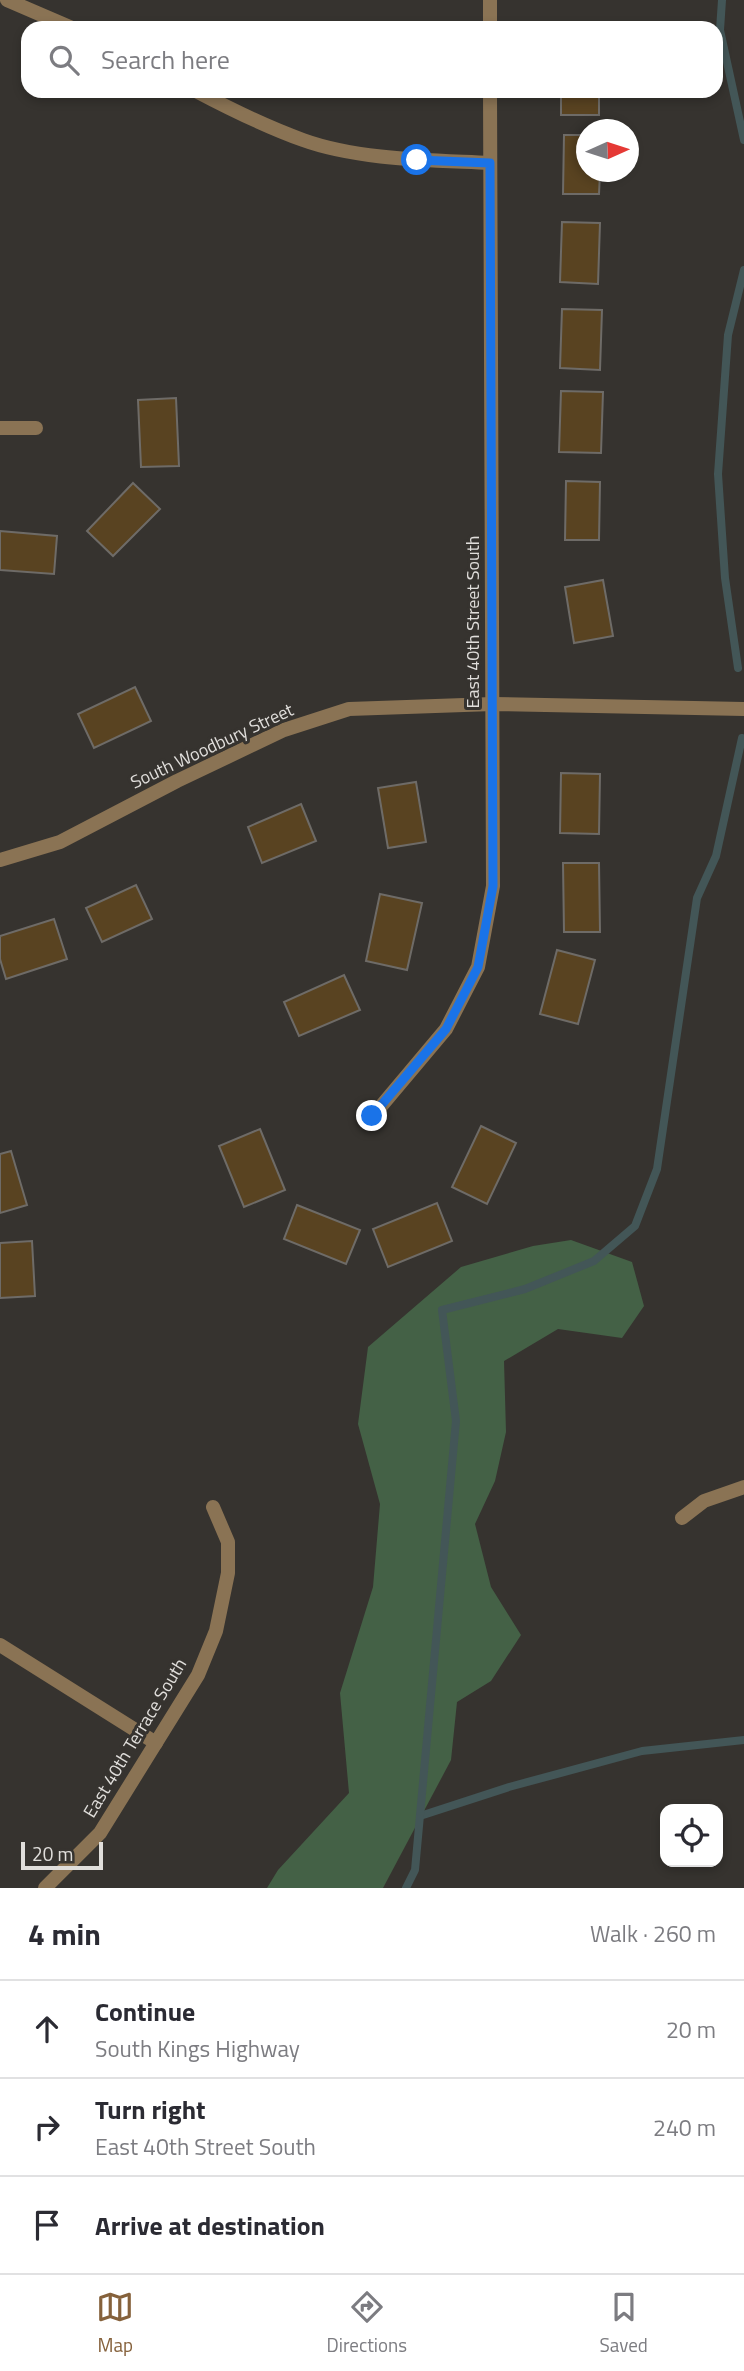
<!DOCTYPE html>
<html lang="en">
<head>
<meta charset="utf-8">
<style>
	body { margin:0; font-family:"Titillium Web",sans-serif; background:#f7f7f7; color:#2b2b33 }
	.controls { position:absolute; right:21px; bottom:21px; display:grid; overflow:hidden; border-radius:14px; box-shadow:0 4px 10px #0003 }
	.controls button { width:63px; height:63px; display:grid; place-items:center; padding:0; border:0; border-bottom:2px solid #e1e1e2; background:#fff; color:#2b2b33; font:35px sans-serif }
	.compass { position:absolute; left:576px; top:119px; width:63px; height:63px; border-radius:50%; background:#fff; box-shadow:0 4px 10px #0003; rotate:87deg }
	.scale { position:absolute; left:21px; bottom:18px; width:82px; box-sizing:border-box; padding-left:7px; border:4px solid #e0dedb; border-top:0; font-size:19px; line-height:24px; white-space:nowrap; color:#e0dedb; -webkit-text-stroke:5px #36332f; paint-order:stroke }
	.stop { position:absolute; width:21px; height:21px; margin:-16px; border:5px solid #1a73e8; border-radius:50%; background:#fff }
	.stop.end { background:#1a73e8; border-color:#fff; box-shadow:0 2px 7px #0008 }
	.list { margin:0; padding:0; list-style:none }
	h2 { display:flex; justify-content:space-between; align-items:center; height:91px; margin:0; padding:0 28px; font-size:30px }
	h2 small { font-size:23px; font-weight:400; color:#7c7c81 }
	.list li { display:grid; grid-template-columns:46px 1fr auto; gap:21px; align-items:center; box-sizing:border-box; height:98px; padding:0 28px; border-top:2px solid #e1e1e2 }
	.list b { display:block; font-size:26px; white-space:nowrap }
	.list p { margin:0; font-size:23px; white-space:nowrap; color:#7c7c81 }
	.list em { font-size:23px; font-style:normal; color:#7c7c81 }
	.icon { flex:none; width:38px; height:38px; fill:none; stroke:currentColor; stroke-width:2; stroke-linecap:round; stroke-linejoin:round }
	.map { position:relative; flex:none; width:744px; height:1888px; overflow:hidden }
	.search { position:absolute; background:#fff; box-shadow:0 4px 10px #0003; left:21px; right:21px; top:21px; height:77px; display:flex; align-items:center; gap:18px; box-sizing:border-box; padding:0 24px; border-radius:21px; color:#7c7c81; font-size:26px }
	.sheet { height:385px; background:#fff }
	nav { display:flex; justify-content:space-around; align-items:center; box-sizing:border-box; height:98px; border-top:2px solid #e1e1e2; background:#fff; font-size:19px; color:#7c7c81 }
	nav a { display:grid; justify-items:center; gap:4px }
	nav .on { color:#85613b }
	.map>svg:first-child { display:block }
	.green { fill:#446146 }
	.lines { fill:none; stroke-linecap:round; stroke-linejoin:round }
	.stream { stroke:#435657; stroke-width:8 }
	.building { fill:#594321; stroke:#6e6b67; stroke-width:2 }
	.street { stroke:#8a7354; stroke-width:14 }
	.route { stroke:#1a73e8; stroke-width:9 }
	.labels { text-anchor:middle; stroke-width:6; stroke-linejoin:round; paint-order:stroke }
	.street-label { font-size:18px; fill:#e0dedb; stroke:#36332f }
</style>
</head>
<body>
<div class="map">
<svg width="744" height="1888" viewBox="0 0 744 1888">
	<rect width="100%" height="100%" fill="#36332f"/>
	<path class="green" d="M571 1240 632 1262 644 1306 622 1338 558 1329 504 1361 506 1432 495 1481 475 1524 491 1587 521 1635 491 1681 457 1702 451 1760 383 1888H267L278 1870 349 1793 340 1693 373 1587 380 1504 358 1424 368 1347 461 1267 533 1246Z"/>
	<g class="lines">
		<g class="stream">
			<path d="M722 0 720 30 744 140"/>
			<path d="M738 668 725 578 718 474 728 335 744 270"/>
			<path d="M420 1816 509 1787 642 1751 744 1740"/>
			<path d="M406 1888 415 1870 456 1421 442 1310 525 1289 594 1261 635 1226 657 1169 697 898 716 856 742 738"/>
		</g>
	</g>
	<g class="building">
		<rect x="561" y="91" width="38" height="24"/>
		<path d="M564 135H586V172H600L599 194H563Z"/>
		<path d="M562 222 600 223 598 284 560 282Z"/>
		<path d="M562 309 602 310 600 370 560 368Z"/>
		<path d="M561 391 603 392 601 453 559 452Z"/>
		<path d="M176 398 179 466 141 467 138 400Z"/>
		<path d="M566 481 600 482 599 540H565Z"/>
		<path d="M133 483 160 509 113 556 87 531Z"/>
		<path d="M0 531 57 536 54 574 0 570Z"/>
		<path d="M603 580 613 636 574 643 565 587Z"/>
		<path d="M135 687 151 721 94 748 78 714Z"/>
		<path d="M561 773 600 774 599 834 560 833Z"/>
		<path d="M416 782 426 842 388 848 378 788Z"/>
		<path d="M301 804 316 841 262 863 248 827Z"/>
		<path d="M563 863H599L600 932H564Z"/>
		<path d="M136 885 152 919 102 942 86 908Z"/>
		<path d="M380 894 422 903 407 970 366 961Z"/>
		<path d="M54 919 67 959 6 979 0 959V936Z"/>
		<path d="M557 950 595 960 578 1024 540 1014Z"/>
		<path d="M344 975 360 1010 299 1036 284 1002Z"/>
		<path d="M481 1126 516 1143 487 1204 452 1187Z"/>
		<path d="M260 1129 285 1190 244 1207 219 1146Z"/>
		<path d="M11 1151 27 1205 0 1213V1154Z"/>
		<path d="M437 1203 452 1241 388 1267 373 1229Z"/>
		<path d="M297 1205 360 1230 346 1264 284 1239Z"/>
		<path d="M32 1241 35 1296 0 1298V1243Z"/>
	</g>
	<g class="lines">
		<g class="street">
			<path d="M7 0 72 28"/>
			<path d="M490 0V28"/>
			<path d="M196 91C230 109 267 127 303 140 358 160 432 160 490 163"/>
			<path d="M0 428H36"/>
			<path d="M0 860 60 842 177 781 284 730 349 709 493 704 744 709"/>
			<path d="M372 1117 446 1029 478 967 493 886 490 91"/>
			<path d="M682 1518 704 1501 744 1487"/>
			<path d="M0 1645 156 1743"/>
			<path d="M45 1888 100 1833 198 1675 216 1631 228 1573V1542L213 1507"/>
		</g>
	</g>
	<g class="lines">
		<path class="route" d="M372 1116 446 1029 478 967 493 886 490 163 417 160"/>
	</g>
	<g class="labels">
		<g class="street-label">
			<text transform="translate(473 622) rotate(-90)" y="6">East 40th Street South</text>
			<text transform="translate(212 746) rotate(-25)" y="6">South Woodbury Street</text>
			<text transform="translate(135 1738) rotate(-59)" y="6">East 40th Terrace South</text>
		</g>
	</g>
</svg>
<div class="controls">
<button><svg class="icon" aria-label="locate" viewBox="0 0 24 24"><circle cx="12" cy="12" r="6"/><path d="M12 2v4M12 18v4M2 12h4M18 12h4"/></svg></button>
</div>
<svg class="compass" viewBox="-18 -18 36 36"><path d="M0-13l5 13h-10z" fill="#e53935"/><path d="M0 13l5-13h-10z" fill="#7c7c81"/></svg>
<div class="scale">20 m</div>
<div class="stop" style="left:417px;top:160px"></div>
<div class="stop end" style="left:372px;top:1116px"></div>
<div class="search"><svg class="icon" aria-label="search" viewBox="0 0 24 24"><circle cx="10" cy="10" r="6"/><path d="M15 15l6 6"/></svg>Search here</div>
</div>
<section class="sheet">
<h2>4 min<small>Walk · 260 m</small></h2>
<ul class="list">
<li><svg class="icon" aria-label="ahead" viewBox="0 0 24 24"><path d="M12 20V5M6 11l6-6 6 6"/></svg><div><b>Continue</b><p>South Kings Highway</p></div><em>20 m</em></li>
<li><svg class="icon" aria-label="right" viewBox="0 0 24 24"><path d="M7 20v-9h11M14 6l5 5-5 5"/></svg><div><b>Turn right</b><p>East 40th Street South</p></div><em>240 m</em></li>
<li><svg class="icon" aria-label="arrive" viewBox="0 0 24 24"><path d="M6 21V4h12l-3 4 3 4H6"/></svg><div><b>Arrive at destination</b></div></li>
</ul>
</section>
<nav>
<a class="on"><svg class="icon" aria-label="map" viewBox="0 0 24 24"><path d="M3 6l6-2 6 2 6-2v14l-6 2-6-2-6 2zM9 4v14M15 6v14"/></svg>Map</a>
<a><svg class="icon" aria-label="directions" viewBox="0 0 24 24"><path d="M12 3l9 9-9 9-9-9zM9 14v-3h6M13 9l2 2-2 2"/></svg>Directions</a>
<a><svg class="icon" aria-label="saved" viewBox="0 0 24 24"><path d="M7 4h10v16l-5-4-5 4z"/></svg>Saved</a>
</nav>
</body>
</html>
